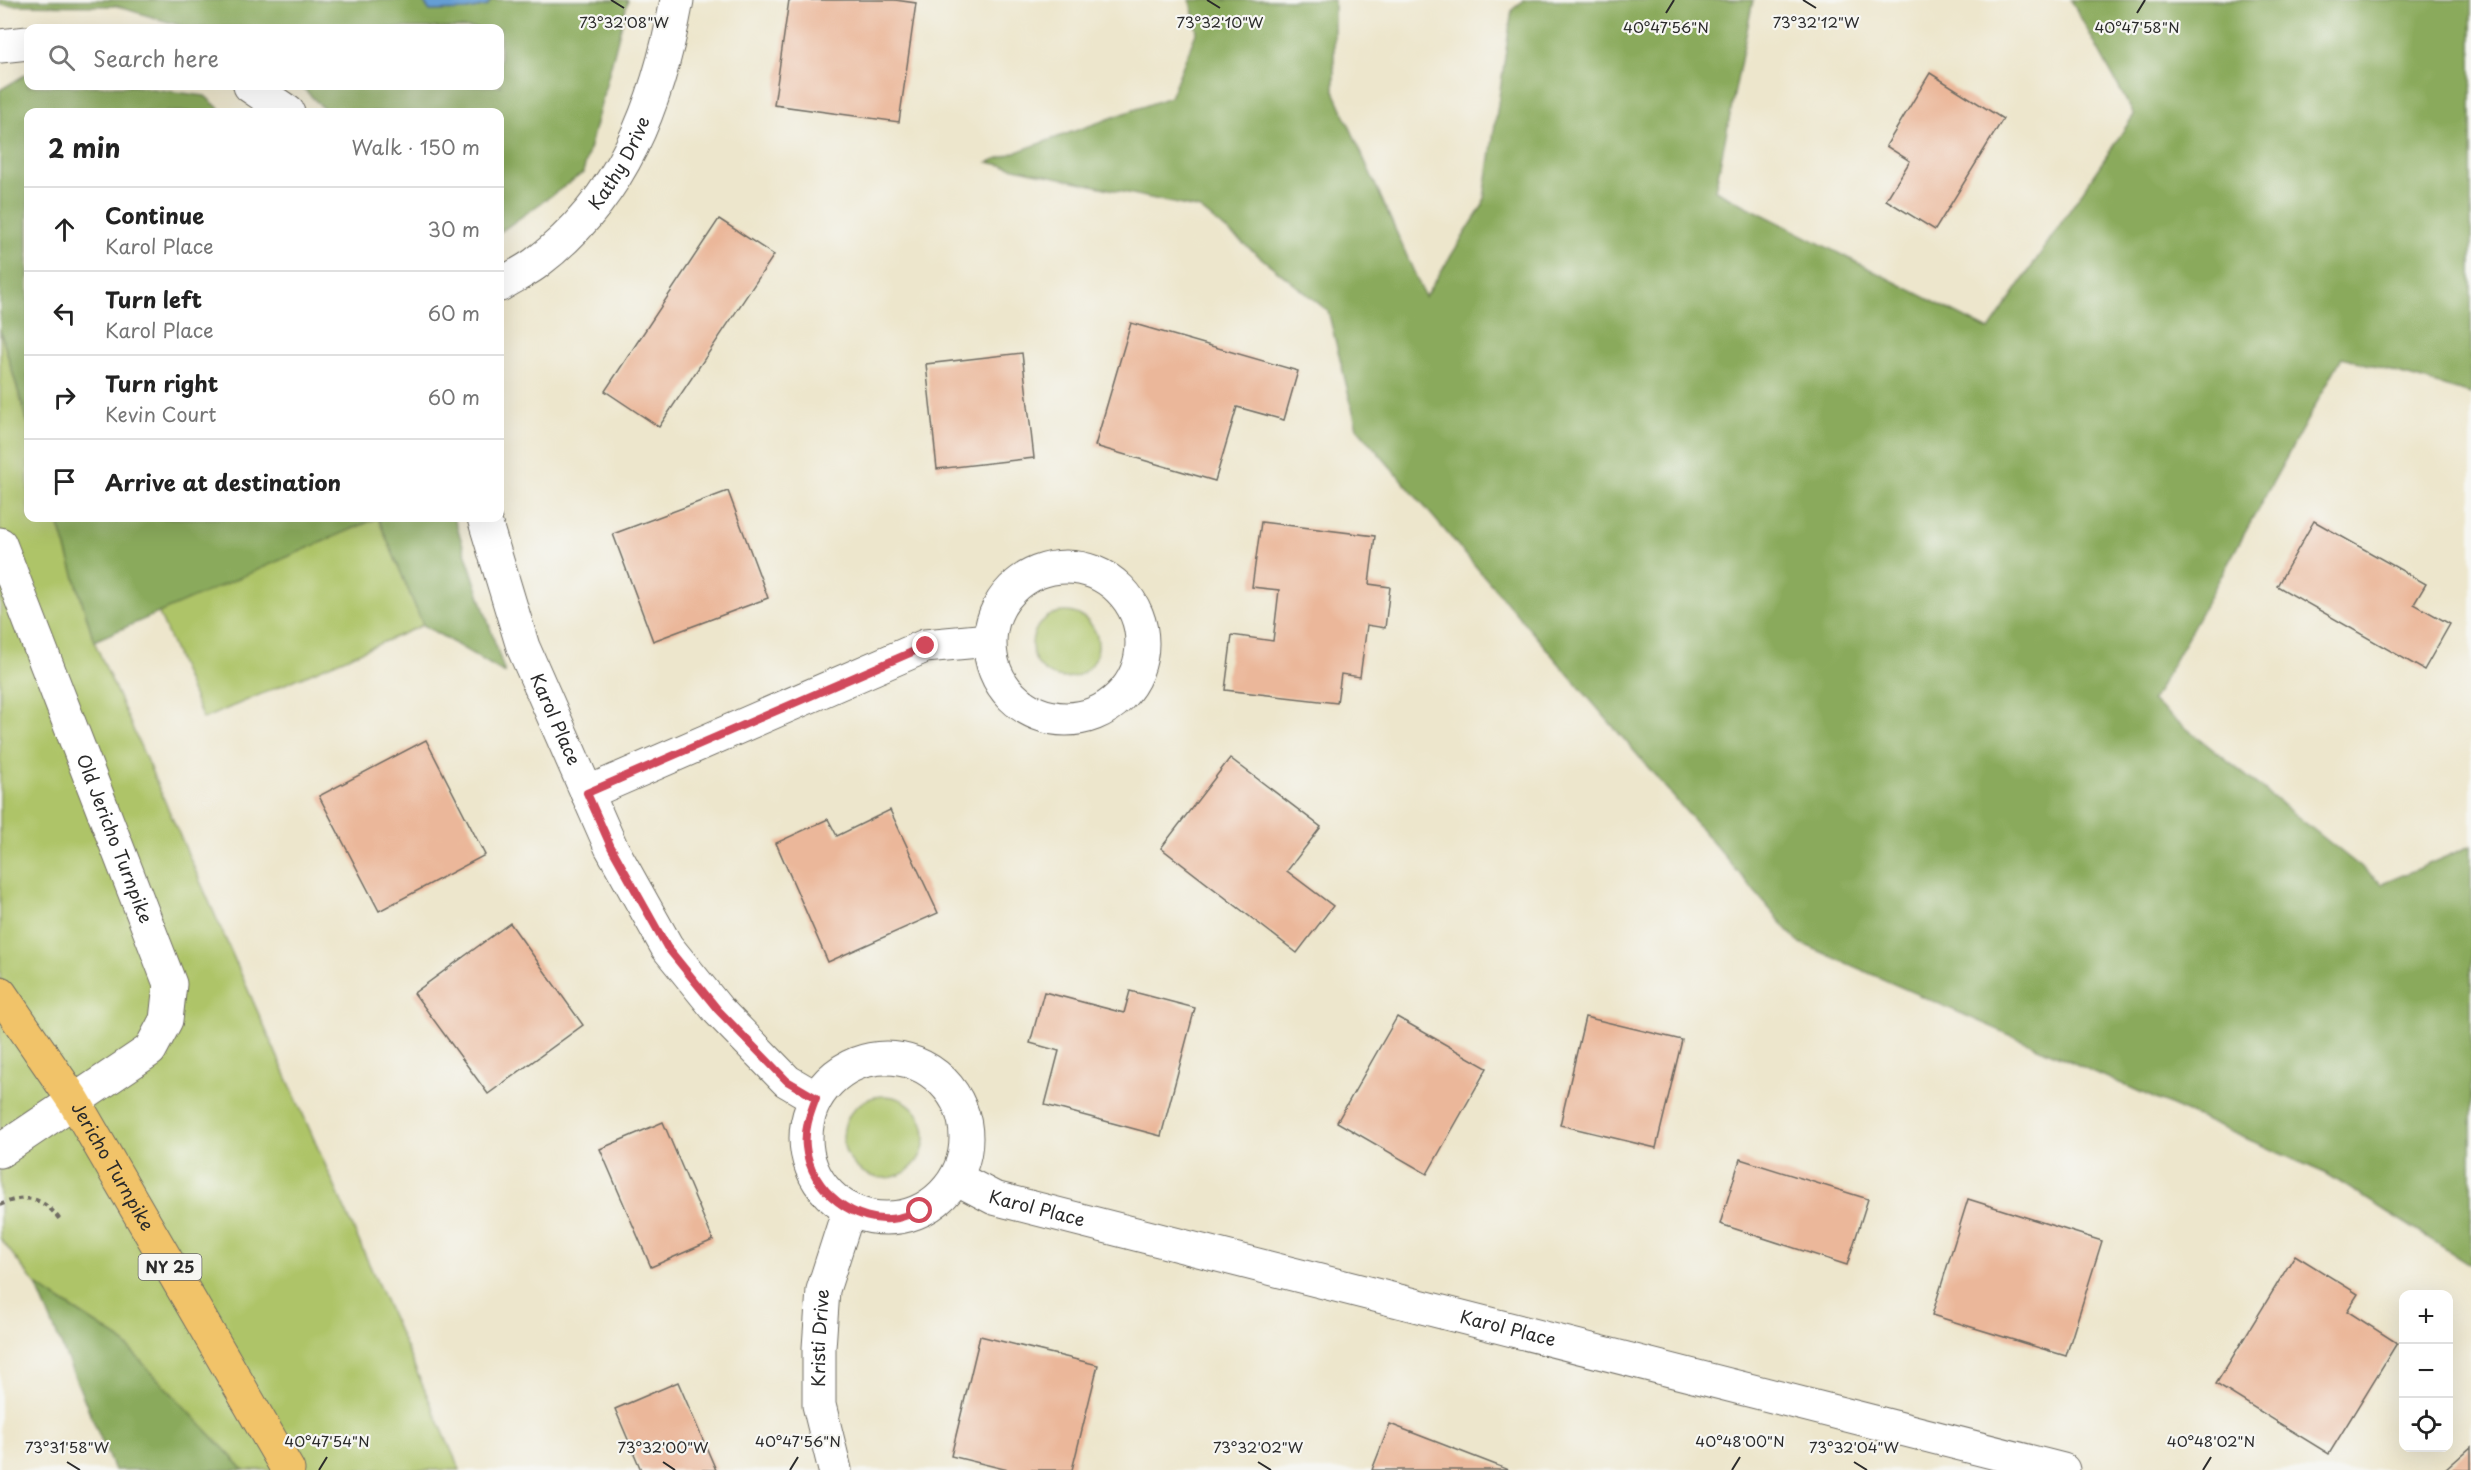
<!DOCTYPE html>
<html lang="en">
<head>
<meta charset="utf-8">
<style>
	body { margin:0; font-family:"Playpen Sans",sans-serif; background:#f2f2f2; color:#222 }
	.controls { position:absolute; right:18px; bottom:18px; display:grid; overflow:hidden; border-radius:12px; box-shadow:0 6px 24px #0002 }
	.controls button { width:54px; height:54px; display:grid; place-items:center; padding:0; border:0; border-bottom:2px solid #e0e0e0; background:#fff; color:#222; font:30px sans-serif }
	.stop { position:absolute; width:18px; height:18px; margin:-14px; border:4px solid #d1495b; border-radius:50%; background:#fff }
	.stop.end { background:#d1495b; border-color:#fff; box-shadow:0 2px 6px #0008 }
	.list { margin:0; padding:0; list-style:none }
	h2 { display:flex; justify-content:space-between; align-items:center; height:78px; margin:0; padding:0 24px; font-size:26px }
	h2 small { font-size:20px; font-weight:400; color:#767676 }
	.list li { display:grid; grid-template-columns:39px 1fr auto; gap:18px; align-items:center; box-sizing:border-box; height:84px; padding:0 24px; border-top:2px solid #e0e0e0 }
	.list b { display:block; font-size:22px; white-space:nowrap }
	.list p { margin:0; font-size:20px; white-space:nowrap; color:#767676 }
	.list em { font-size:20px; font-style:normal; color:#767676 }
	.icon { flex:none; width:33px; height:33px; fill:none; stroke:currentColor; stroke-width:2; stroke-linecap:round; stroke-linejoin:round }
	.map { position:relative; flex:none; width:2471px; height:1470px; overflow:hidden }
	.search { position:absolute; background:#fff; box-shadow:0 6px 24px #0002; left:24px; top:24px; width:480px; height:66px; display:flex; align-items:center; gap:15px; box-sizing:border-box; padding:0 21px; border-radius:12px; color:#767676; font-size:22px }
	.panel { position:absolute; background:#fff; box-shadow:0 6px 24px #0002; left:24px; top:108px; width:480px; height:414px; border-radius:12px }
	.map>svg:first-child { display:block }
	.green { fill:#aec468; stroke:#6c784a; stroke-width:1.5 }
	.forest { fill:#8aaa5c; stroke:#5a6a44; stroke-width:1.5 }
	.water { fill:#659ed4; stroke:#486480; stroke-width:1.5 }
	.building { fill:#ebb79a }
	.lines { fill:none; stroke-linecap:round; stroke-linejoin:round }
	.street-casing { stroke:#6f6c63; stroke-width:35 }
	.primary-casing { stroke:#6f6c63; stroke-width:35 }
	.path { stroke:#6f6c63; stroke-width:4; stroke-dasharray:4.5 4.5; stroke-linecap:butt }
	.street { stroke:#fff; stroke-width:33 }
	.primary { stroke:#f1c369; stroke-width:33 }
	.route { stroke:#d1495b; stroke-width:8 }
	.ticks { fill:none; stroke:#2b2b2b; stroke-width:2 }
	.labels { text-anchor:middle; stroke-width:4.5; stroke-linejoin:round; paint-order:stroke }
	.shield { fill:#f6f6f2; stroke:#686867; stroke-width:1.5 }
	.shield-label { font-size:16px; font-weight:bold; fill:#2b2b2b }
	.street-label { font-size:18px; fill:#2b2b2b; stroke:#f6f6f2 }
	.ticks-label { font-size:15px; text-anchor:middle; fill:#2b2b2b; stroke:#f6f6f2; stroke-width:4.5; stroke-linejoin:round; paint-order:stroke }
</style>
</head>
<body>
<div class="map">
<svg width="2471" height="1470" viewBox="0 0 2471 1470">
	<rect width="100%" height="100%" fill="#f6f6f2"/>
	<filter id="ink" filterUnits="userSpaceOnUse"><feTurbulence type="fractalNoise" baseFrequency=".0167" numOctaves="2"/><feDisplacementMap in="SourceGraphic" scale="12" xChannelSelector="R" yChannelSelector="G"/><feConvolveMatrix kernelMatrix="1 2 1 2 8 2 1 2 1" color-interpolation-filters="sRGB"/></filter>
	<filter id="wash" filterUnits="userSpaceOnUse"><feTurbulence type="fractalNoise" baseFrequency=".008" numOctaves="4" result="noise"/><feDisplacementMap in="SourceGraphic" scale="24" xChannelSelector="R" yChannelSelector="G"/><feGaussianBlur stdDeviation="1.35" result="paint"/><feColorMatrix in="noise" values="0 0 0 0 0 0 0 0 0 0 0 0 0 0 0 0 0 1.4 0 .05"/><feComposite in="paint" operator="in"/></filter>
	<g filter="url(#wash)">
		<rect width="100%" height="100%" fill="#ede6cc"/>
		<g class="green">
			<path d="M0 330 28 424V518H57L94 641 460 1470H244L120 1339 36 1285 0 1238Z"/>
			<path d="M378 518 423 625 203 719 158 611Z"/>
			<circle cx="1065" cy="645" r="33"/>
			<circle cx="884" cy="1137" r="41"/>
		</g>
		<g class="forest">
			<path d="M0 0H422L430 11 467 10 487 6 491 0H628L583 173 500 232V112H327L301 86H500V28H188L116 6 0 5Z"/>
			<path d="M1190 0H1334V91L1425 297 1483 205 1512 10 1524 0H1753L1715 190 1989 330 2134 115 2071 0H2471V394L2342 357 2152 701 2382 884 2471 846V1265L2327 1174 1798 942 1357 428 1328 311 1200 209 988 162 1170 97 1197 31Z"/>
			<path d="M28 73V86H133L205 96 223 112H28V424L0 330V90Z"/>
			<path d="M57 518H377L94 641Z"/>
			<path d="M378 518H454L505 673 423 625Z"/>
			<path d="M36 1285 120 1339 244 1470H114Z"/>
		</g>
		<path class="water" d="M422 0H491L487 6 467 10 430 11Z"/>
		<g id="blocks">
			<g class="building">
				<path d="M789 0H895L916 3 899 122 774 105Z"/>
				<path d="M1930 73 2003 119 1935 230 1886 200 1910 161 1886 146Z"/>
				<path d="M719 219 774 255 659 427 605 391Z"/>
				<path d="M1131 323 1298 371 1284 420 1237 407 1215 481 1095 446Z"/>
				<path d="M1022 353 1034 458 937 469 926 364Z"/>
				<path d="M728 491 768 598 653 641 613 534Z"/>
				<path d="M2314 521 2426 584 2414 604 2450 624 2424 670 2277 586Z"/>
				<path d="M1261 522 1375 536 1369 584 1390 587 1385 628 1367 625 1360 677 1341 674 1337 703 1225 690 1232 635 1273 641 1279 590 1252 587Z"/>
				<path d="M426 740 485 855 379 911 319 796Z"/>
				<path d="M1230 758 1321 827 1287 871 1333 906 1297 953 1161 848Z"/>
				<path d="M890 810 938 913 828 962 776 843 828 819 837 836Z"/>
				<path d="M510 923 583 1025 488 1094 414 993Z"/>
				<path d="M1130 991 1195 1008 1161 1136 1045 1105 1059 1051 1030 1043 1044 992 1124 1013Z"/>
				<path d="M1397 1017 1487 1068 1427 1174 1337 1122Z"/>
				<path d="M1585 1017 1682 1040 1656 1148 1560 1125Z"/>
				<path d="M663 1122 713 1240 651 1267 600 1149Z"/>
				<path d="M1740 1159 1868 1199 1847 1265 1720 1224Z"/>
				<path d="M1968 1199 2102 1241 2066 1356 1932 1315Z"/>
				<path d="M2295 1255 2358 1294 2347 1311 2397 1343 2329 1454 2216 1384Z"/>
				<path d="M980 1336 1098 1365 1072 1470H1008L951 1456Z"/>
				<path d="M678 1382 716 1470H641L615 1409Z"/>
				<path d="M1390 1424 1509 1470H1372Z"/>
				<path d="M2471 1447V1470H2445Z"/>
			</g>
		</g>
	</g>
	<g filter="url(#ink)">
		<use href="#blocks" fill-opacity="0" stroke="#6f6c63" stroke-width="1.5"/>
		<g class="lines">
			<defs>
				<g id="street">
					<path d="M0 46 28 43"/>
					<path d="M250 86 288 112"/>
					<path id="s1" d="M500 285C511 278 524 272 535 264 623 198 658 104 677 0"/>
					<path id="s2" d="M484 518 523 647 611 847 667 947 718 1010 787 1081 816 1098"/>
					<path id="s3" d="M0 544 170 984 166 1020 150 1050 0 1151"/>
					<circle cx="1066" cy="643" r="76"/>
					<path d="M587 793 925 646 989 640"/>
					<circle cx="886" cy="1138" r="80"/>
					<path id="s4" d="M956 1178 994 1198 2063 1470"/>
					<path id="s5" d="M835 1470 819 1405V1348L823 1290 849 1209"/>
				</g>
				<g id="primary">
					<path id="s6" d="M0 993 74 1101 288 1470"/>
				</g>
			</defs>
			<use href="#street" class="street-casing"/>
			<use href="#primary" class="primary-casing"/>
			<path class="path" d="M0 1205C26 1193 43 1197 60 1220"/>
			<use href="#street" class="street"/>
			<use href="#primary" class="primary"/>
		</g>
	</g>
	<g class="lines" filter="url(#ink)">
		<path class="route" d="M920 1211C913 1213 905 1216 898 1218 856 1226 810 1190 806 1147 804 1129 810 1114 816 1098L787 1081 718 1010 667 947 611 847 587 793 926 646"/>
	</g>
	<path class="ticks" d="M611 0 624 8M1207 0 1220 8M1803 0 1816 8M1666 13 1674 0M2137 13 2145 0M67 1462 80 1470M663 1462 675 1470M1258 1462 1271 1470M1854 1462 1867 1470M319 1470 327 1457M790 1470 798 1457M1732 1470 1740 1457M2203 1470 2211 1457"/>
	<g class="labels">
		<rect class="shield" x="138.5" y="1254" width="63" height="26" rx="4.5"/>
		<g class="shield-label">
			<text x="170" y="1273">NY 25</text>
		</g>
		<g class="street-label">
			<text dy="6" stroke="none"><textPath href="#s1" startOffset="174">Kathy Drive</textPath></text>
			<text dy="6" stroke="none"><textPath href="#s2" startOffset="214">Karol Place</textPath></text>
			<text dy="6" stroke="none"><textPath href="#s3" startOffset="316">Old Jericho Turnpike</textPath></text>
			<text dy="6" stroke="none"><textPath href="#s6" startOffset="207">Jericho Turnpike</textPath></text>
			<text dy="6" stroke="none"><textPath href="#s4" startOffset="87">Karol Place</textPath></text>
			<text dy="6" stroke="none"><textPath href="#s4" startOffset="573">Karol Place</textPath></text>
			<text dy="6" stroke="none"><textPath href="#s5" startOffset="134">Kristi Drive</textPath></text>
		</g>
	</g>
	<g class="ticks-label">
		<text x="624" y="28">73°32'08"W</text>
		<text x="1220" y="28">73°32'10"W</text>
		<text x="1816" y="28">73°32'12"W</text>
		<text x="1666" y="33">40°47'56"N</text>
		<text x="2137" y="33">40°47'58"N</text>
		<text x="327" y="1447">40°47'54"N</text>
		<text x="798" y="1447">40°47'56"N</text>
		<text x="1740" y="1447">40°48'00"N</text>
		<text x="2211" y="1447">40°48'02"N</text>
		<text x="67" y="1453">73°31'58"W</text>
		<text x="663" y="1453">73°32'00"W</text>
		<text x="1258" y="1453">73°32'02"W</text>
		<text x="1854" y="1453">73°32'04"W</text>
	</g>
</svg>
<div class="controls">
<button>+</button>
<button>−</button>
<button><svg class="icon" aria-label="locate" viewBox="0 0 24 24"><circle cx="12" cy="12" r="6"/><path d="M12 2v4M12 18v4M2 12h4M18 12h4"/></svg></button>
</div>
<div class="stop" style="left:920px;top:1211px"></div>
<div class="stop end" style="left:926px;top:646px"></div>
<div class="search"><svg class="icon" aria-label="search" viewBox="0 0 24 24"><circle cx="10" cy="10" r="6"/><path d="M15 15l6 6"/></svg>Search here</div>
<section class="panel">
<h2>2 min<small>Walk · 150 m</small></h2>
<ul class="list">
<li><svg class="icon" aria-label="ahead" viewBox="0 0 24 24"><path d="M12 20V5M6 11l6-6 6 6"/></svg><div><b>Continue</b><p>Karol Place</p></div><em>30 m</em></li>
<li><svg class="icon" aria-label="left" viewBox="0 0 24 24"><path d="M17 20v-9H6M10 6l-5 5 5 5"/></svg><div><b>Turn left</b><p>Karol Place</p></div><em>60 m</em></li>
<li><svg class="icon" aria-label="right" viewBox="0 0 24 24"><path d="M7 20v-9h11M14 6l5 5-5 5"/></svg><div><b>Turn right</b><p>Kevin Court</p></div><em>60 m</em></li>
<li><svg class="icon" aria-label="arrive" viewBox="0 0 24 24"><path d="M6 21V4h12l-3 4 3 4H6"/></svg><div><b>Arrive at destination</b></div></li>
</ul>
</section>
</div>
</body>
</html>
